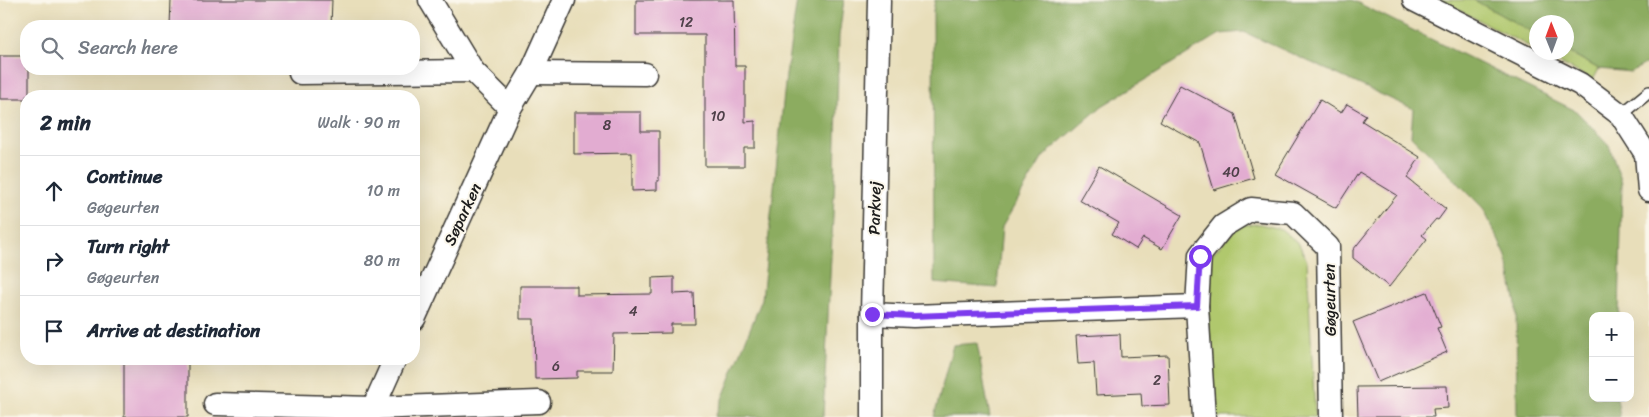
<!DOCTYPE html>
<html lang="en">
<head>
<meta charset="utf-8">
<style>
	body { margin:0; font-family:Sriracha,sans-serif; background:#f6f6f7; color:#1f2937 }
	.controls { position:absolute; right:15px; bottom:15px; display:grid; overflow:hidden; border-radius:10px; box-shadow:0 5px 20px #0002 }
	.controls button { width:45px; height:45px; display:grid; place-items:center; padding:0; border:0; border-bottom:1px solid #e0e1e3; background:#fff; color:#1f2937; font:25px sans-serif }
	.compass { position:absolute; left:1529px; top:15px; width:45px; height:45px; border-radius:50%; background:#fff; box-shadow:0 5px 20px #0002; rotate:359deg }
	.stop { position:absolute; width:15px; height:15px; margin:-11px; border:4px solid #7c3aed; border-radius:50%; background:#fff }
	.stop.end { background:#7c3aed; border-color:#fff; box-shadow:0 1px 5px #0008 }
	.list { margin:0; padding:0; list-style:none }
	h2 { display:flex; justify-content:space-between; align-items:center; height:65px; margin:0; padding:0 20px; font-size:21px }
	h2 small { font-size:16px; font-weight:400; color:#747a83 }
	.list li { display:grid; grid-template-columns:32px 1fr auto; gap:15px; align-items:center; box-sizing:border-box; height:70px; padding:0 20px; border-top:1px solid #e0e1e3 }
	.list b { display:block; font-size:19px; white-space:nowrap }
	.list p { margin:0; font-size:16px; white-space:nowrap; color:#747a83 }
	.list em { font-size:16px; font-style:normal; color:#747a83 }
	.icon { flex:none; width:28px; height:28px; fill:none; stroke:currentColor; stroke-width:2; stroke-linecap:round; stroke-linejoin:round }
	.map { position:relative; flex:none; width:1649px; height:417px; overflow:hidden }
	.search { position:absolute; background:#fff; box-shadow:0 5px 20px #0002; left:20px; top:20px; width:400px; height:55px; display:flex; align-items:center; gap:12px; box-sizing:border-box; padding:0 18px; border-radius:20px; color:#747a83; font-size:19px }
	.panel { position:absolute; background:#fff; box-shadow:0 5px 20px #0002; left:20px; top:90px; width:400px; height:275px; border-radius:20px }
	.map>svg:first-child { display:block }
	.green { fill:#b0c86d; stroke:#667244 }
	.forest { fill:#8cac60; stroke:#54643e }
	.building { fill:#e2acd1 }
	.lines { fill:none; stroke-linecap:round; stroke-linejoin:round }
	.lane-casing { stroke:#3b3934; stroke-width:14 }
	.street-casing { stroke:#3b3934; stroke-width:25 }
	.lane { stroke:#fff; stroke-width:11 }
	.street { stroke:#fff; stroke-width:22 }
	.route { stroke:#7c3aed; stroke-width:6 }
	.labels { text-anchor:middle; stroke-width:4; stroke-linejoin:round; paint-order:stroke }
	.number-label { font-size:14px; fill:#4e4049 }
	.street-label { font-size:16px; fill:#1c1c1c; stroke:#fbf7ec }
</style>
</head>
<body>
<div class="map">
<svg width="1649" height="417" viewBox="0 0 1649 417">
	<rect width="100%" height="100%" fill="#fbf7ec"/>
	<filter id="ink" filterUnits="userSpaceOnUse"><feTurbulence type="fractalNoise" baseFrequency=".02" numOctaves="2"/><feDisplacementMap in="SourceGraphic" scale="10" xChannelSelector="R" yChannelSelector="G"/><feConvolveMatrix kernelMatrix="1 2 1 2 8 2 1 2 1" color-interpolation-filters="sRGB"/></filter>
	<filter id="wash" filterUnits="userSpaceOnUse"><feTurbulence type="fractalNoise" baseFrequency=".0096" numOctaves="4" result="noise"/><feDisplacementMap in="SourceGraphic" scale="20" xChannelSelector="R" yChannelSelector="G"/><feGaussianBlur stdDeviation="1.12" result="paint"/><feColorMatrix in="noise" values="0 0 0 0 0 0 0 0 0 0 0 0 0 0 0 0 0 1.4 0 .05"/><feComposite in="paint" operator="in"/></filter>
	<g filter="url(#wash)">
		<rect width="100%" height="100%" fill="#e8deba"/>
		<g class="green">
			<path d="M1440 0H1474L1536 34V50Z"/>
			<path d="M1567 51 1599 69 1593 80 1541 53 1566 52Z"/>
			<path d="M1260 224 1281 229 1299 244 1307 261 1315 417H1213L1206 279 1211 255 1240 225Z"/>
		</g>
		<g class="forest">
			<path d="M797 0H844L839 36 835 176 823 417H715L762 299 786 75Z"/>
			<path d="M935 0H1352L1576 111 1609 145 1622 183 1619 316H1593V398H1617L1620 417H1517L1516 304 1506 256 1483 208 1411 136 1413 109 1244 32 1220 34 1102 106 1043 157 1002 227 997 288 934 283 933 12Z"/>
			<path d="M1474 0H1649V62L1631 72 1599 69 1567 51 1566 22H1536V34Z"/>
			<path d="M977 343 990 417H934L953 345Z"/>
		</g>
		<g id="blocks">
			<g class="building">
				<path d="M171 0H332L331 26H170Z"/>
				<path d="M636 0H734L735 66H745V122L755 121V148H744V166H705V35H636Z"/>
				<path d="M0 56H26V69H29V96H26V99H0Z"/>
				<path d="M1180 85 1235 114 1254 178 1214 190 1200 143 1160 121Z"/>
				<path d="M1320 100 1341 113 1347 104 1366 115 1362 121 1420 157 1407 178 1446 209 1438 220 1436 219 1422 235 1427 239 1389 287 1353 258V250L1397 195 1359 172 1336 208 1275 174Z"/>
				<path d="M574 112H641V131H659V181H657V190L632 191V153L574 154Z"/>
				<path d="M1099 166 1182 215 1162 249 1143 238 1136 249 1112 234 1119 223 1079 200Z"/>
				<path d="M674 277V294L694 293 695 324H671V333L614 334 613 371H577V378L535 379 534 319H520V286H577V295L652 294V278Z"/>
				<path d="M1427 292 1441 327 1437 328 1447 352 1378 382 1353 322Z"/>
				<path d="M1120 334 1121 357 1168 355 1170 405 1142 406 1141 393 1096 395 1094 363 1078 364 1076 336Z"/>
				<path d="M147 359H188V417H124V361H147Z"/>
				<path d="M1447 386 1448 408 1433 409 1434 417H1358L1357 387Z"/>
			</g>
		</g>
	</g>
	<g filter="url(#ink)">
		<use href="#blocks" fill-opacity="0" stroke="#3b3934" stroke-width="1"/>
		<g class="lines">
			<defs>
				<path id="lane" d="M1621 115 1649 92"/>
				<g id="street">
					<path d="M430 0 473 71 510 108"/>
					<path d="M1414 0 1580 84 1621 115 1646 154 1649 190"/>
					<path d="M300 73 473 71"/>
					<path d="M531 73 645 74"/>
					<path d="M872 314 913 316 1197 306"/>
					<path d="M414 319 510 108 531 73 564 0"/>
					<path d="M215 404 373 408 539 402"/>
					<path d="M369 417 395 359"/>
					<path d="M872 417V314L879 0"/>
					<path d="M1204 417 1197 306 1200 255 1223 226 1251 209 1293 213 1328 247 1331 417"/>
				</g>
			</defs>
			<use href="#lane" class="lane-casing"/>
			<use href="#street" class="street-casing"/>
			<use href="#lane" class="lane"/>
			<use href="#street" class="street"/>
		</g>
	</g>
	<g class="lines" filter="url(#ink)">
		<path class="route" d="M872 314 913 316 1197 306 1200 256"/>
	</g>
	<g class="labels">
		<g class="number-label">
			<text x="686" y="27">12</text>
			<text x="718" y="121">10</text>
			<text x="607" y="130">8</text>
			<text x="1231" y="177">40</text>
			<text x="633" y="316">4</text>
			<text x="556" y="371">6</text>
			<text x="1157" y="385">2</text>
		</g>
		<g class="street-label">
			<text transform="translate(874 208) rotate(-89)" y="6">Parkvej</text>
			<text transform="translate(462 214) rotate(-65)" y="6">Søparken</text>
			<text transform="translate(1329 300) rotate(-91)" y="6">Gøgeurten</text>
		</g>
	</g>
</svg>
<div class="controls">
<button>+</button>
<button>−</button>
</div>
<svg class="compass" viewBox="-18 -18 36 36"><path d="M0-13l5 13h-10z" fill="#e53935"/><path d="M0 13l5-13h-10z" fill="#747a83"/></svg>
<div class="stop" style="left:1200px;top:256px"></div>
<div class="stop end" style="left:872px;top:314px"></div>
<div class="search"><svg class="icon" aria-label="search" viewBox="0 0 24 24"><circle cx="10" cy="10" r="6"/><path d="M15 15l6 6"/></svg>Search here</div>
<section class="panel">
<h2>2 min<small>Walk · 90 m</small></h2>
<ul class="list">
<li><svg class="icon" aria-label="ahead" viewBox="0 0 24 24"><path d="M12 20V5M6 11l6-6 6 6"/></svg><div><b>Continue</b><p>Gøgeurten</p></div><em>10 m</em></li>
<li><svg class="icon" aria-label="right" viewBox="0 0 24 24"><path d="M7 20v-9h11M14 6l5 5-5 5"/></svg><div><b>Turn right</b><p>Gøgeurten</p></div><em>80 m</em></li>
<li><svg class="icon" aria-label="arrive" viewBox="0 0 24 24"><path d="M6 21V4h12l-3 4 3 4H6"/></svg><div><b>Arrive at destination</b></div></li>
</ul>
</section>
</div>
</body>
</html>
